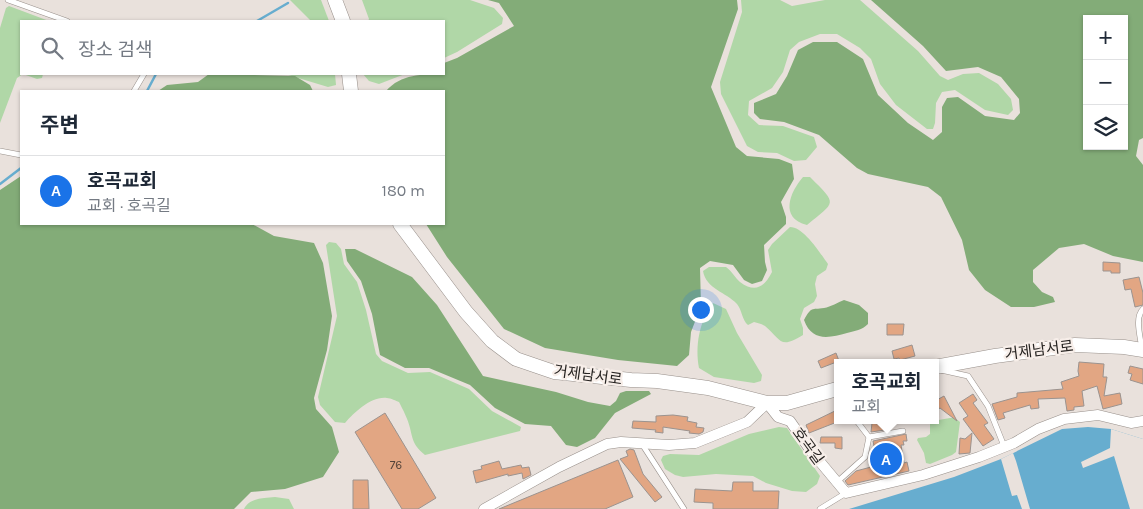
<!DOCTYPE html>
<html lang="ko">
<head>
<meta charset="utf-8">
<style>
	body { margin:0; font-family:Karla,"Noto Sans KR",sans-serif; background:#f2f2f3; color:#1f2937 }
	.controls { position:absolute; right:15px; top:15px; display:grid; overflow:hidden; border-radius:0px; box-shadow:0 1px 4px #0004 }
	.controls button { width:45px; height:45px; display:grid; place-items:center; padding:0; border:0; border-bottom:1px solid #e0e1e3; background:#fff; color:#1f2937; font:25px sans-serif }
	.you { position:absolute; left:700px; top:309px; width:18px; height:18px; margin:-12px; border:4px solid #fff; border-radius:50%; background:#1a73e8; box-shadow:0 0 0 8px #1a73e833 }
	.badge { display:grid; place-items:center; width:32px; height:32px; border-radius:50%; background:#1a73e8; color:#fff; font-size:16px; font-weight:700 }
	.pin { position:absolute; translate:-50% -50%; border:2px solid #fff; box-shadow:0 1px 5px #0006 }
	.popup { position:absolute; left:834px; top:359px; width:105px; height:65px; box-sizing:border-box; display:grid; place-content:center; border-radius:0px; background:#fff; filter:drop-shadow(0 1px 4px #0005); font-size:16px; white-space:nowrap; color:#747a83 }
	.popup b { font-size:19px; color:#1f2937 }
	.popup::after { content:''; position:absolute; left:50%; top:100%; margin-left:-10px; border:10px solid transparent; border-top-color:#fff }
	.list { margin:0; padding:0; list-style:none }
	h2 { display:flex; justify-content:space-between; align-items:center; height:65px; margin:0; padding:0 20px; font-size:21px }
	h2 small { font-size:16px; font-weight:400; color:#747a83 }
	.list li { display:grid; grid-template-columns:32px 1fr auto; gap:15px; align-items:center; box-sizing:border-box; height:70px; padding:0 20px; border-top:1px solid #e0e1e3 }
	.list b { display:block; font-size:19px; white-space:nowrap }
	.list p { margin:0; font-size:16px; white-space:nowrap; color:#747a83 }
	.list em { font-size:16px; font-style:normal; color:#747a83 }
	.icon { flex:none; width:28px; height:28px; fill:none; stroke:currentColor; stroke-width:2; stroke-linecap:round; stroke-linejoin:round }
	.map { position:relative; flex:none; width:1143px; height:509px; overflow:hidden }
	.search { position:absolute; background:#fff; box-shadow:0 1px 4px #0004; left:20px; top:20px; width:425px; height:55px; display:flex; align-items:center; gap:12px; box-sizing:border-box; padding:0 18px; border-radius:0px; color:#747a83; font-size:19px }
	.panel { position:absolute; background:#fff; box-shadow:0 1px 4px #0004; left:20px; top:90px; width:425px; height:135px; border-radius:0px }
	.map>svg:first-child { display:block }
	.green { fill:#b0d7a7 }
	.forest { fill:#83ac78; fill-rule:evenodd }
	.water { fill:#67adcf }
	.pier { fill:#e9e1dc }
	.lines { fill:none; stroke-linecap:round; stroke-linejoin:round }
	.stream { stroke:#67adcf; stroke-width:2.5 }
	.building { fill:#e2a683; stroke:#9b938f }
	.service-casing { stroke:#98908b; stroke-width:6 }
	.minor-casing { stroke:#98908b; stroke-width:11 }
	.secondary-casing { stroke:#98908b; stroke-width:15 }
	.service { stroke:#fff; stroke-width:5 }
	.minor { stroke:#fff; stroke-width:10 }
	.secondary { stroke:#fff; stroke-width:14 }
	.labels { text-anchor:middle; stroke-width:4.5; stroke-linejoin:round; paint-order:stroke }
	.number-label { font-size:12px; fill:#55443a }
	.street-label { font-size:15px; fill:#262321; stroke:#f7eee9 }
</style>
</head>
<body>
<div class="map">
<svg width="1143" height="509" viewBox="0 0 1143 509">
	<rect width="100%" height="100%" fill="#e9e1dc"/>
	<g class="green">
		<path d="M290 0H321L329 21H311Z"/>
		<path d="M362 0H470L494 8 503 18 502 24 457 52 444 58V21H368L369 19Z"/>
		<path d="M741 0H780L792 6 825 0H860L918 51 940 76 948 80 963 74 979 73 998 84 1011 99 1013 110 1008 115 985 110 955 90 942 92 936 103 935 123 933 129H927L896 105 880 84 871 59 860 48 837 34H820L799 42 790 50 783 72 772 88 749 101 748 115 759 125 783 126 814 137 817 147 806 160 794 161 777 153 758 152 747 146 721 94 720 82 742 12Z"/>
		<path d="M9 6 49 21H21V74H43L42 78 37 79 23 74 17 78 0 123V28L6 8Z"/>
		<path d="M285 74H335L336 85 328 87Z"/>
		<path d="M363 74H405L379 84 369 81Z"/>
		<path d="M803 177H810C838 205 836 201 807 225 779 218 790 192 803 177Z"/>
		<path d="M790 227C804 227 820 253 828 264L826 270 817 276 815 284 817 296 814 302 804 308 800 319 803 328V335C779 350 781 339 765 326 762 324 758 323 754 322L748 325C742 320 742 310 737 304 726 292 706 289 703 271L709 267H726C732 271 735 278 740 282 756 294 765 286 772 272L768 250 772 244Z"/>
		<path d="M329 242 336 243 341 249 344 264 357 282 366 310 376 354 382 361 408 373 430 372 469 389 492 411 521 427 520 431 425 455C414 446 413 441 410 428 408 419 403 410 399 402 396 401 391 398 387 398 371 396 355 412 345 423L335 422 320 405 318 397 337 316 326 245Z"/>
		<path d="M713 303 726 309 737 333 762 375 761 381 754 383 714 377 699 368C695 346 699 322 713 303Z"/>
		<path d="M950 418H955L960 422 956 452 952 455 930 464 926 463 924 453 917 440 918 438 926 437 930 434V424L933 421Z"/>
		<path d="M779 427 787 428 820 476 817 484 806 492 792 491 766 483 753 476 716 474 683 477 675 475 665 469 661 460 663 456 670 454 699 455 749 434Z"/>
		<path d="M275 497 289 499 294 509H244C250 498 263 498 275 497Z"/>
	</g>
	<g class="forest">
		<path d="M488 0H737L738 9 711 87 736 147 747 156 779 159 792 164 794 179 781 202 786 217V224L764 245 765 262 767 270 762 281 752 284 744 280 733 265 710 261 700 268 701 306 691 332 689 355 677 366 618 360 545 348 504 329 447 257 426 224H444V91H386C401 74 422 74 444 74V63L457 58 514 26 499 3Z"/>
		<path d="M871 0H1143V138L1139 140 1136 156 1143 165V262L1113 256 1084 244 1059 248 1033 270V282L1042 292 1053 297 1055 302 1034 307H1011L985 290 969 270 962 240 941 197 928 187 868 174 857 168 819 135 784 122 760 119 754 113V103L776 94 787 76 798 50 813 42H837L863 59 878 95 908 123 933 140 942 132V107L947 98 958 97 985 116 1014 120 1020 113 1019 99 1001 77 978 67 946 71 923 46ZM1087 19H1124V146H1087Z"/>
		<path d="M209 74 295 76 310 85 313 91H158L167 85 198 82Z"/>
		<path d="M21 176V224H252L274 236 314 243 323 263 332 316 327 350 314 398 316 409 332 427 339 452 323 477 285 489 251 492 234 509H0V190Z"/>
		<path d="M345 249H355L412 277 437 305 483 376 556 392 588 402 610 406 616 401 620 393 626 391H649L651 394 615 413 595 438 577 447 566 445 551 426 525 424 495 408 470 385 429 368H405L380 355 372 314 361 281 347 261Z"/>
		<path d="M844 300 859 305 868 313V324C862 330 855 331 847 333 829 338 812 342 804 320 812 306 811 310 824 308 831 307 838 302 844 300Z"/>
	</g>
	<path class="water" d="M1088 427 1111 429 1143 439V509H849L954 477 1001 459 1062 429Z"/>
	<g class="pier">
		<path d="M1111 429 1143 439V509H1130L1114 456 1083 468 1081 462 1110 448Z"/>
		<path d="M1013 453 1016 461 1030 509H1022L1017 495 1012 496 1001 459Z"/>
	</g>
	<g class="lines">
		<g class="stream">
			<path d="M257 21 288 3"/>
			<path d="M147 91 156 74"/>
			<path d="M0 184 21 168"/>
		</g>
	</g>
	<g class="building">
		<path d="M1103 262 1120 263V273H1111V271H1103Z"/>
		<path d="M1139 277 1143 293V305L1135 307 1131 289 1125 290 1123 280Z"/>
		<path d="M887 324H904L903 335H887Z"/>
		<path d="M912 345 915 356 900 360 899 358 894 359 892 351Z"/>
		<path d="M836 353 839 361 821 368 818 361Z"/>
		<path d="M1079 362 1104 364 1103 377H1107L1104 396 1120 393 1122 404 1103 409 1097 386 1082 391 1084 406 1074 407V410L1067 411 1065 398 1038 399 1039 408 1031 409 1030 405 1003 413 1005 418 998 420 992 404 1017 397V393L1063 389 1061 382 1079 376 1078 371Z"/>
		<path d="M1130 366 1143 369V384L1130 380 1132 374 1128 373Z"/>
		<path d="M973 394 977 400 973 403 988 423 984 425 994 439 983 446 963 419 968 416 959 403Z"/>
		<path d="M944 396 957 421 940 408 935 411V401Z"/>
		<path d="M837 410V422L809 433 806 425Z"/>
		<path d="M385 413 436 498 418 509H402L355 432Z"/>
		<path d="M673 415 688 417 687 421 697 423 696 427 704 428 703 432 699 434 689 433 690 431 663 427V433L655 432 656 430 632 428 633 421 656 422V416Z"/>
		<path d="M879 420H886L885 430 871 432 872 423 878 424Z"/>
		<path d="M972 433 970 453 959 454 960 438 965 439Z"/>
		<path d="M906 434 907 441H903L904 445H901L904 463 907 462 909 471 848 485 845 481 856 471 871 467 869 457 876 456 873 441Z"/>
		<path d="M821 437H842V449L835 448V443H820Z"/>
		<path d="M630 449 634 450 643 474 662 497 655 502 620 459 628 456 626 451Z"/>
		<path d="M618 460 633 497 605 509H499Z"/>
		<path d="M499 461 502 469 521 465 522 468 529 467 531 475 523 479 522 473 508 476V474L476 483 473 471 482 469 481 466Z"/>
		<path d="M353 480H368L369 509H353Z"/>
		<path d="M733 482H753V491H779L778 509H713V503L694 502 695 489 732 491Z"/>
	</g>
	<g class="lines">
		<defs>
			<g id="service">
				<path d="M8 0 67 21"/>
				<path d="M134 91 144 74"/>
				<path d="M0 151 21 155"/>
				<path d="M1142 350C1141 338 1134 318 1143 309"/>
				<path d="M941 370 968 376 988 406 1004 446"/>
				<path d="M856 420 869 437"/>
				<path d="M642 444 684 509"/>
				<path d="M837 482 865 457 869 437 903 431"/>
				<path d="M820 509 846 493"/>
			</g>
			<path id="minor" d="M484 509 559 467 607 444 621 442 669 445 695 443 747 422 767 403 778 417 790 421 811 451 846 493 923 475 979 457 1014 443 1038 429 1064 419 1098 415 1131 423 1143 421"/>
			<g id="secondary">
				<path d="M335 0 343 21"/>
				<path d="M349 74 351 91"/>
				<path d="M400 224 466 312 492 341 516 359 554 372 631 380 657 381 708 388 767 403H787L837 389"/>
				<path d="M935 367 995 356 1075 345 1124 347 1143 350"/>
			</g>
		</defs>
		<use href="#service" class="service-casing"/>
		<use href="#minor" class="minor-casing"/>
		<use href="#secondary" class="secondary-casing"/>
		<use href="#service" class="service"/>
		<use href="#minor" class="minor"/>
		<use href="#secondary" class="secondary"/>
	</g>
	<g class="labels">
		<g class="number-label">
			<text x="396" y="469">76</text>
		</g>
		<g class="street-label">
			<text transform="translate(1039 350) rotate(-7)" y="5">거제남서로</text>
			<text transform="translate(588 375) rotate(8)" y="5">거제남서로</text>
			<text transform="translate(808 446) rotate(54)" y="5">호곡길</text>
		</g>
	</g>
</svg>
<div class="controls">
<button>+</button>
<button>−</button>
<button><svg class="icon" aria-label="layers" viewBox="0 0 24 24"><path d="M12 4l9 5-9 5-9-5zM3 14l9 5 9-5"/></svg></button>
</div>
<div class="you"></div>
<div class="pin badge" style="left:886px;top:459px">A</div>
<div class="popup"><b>호곡교회</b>교회</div>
<div class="search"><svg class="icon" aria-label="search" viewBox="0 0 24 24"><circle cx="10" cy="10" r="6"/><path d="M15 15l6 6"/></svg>장소 검색</div>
<section class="panel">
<h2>주변<small></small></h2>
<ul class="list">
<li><span class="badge">A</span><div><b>호곡교회</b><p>교회 · 호곡길</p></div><em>180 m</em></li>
</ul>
</section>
</div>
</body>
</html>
